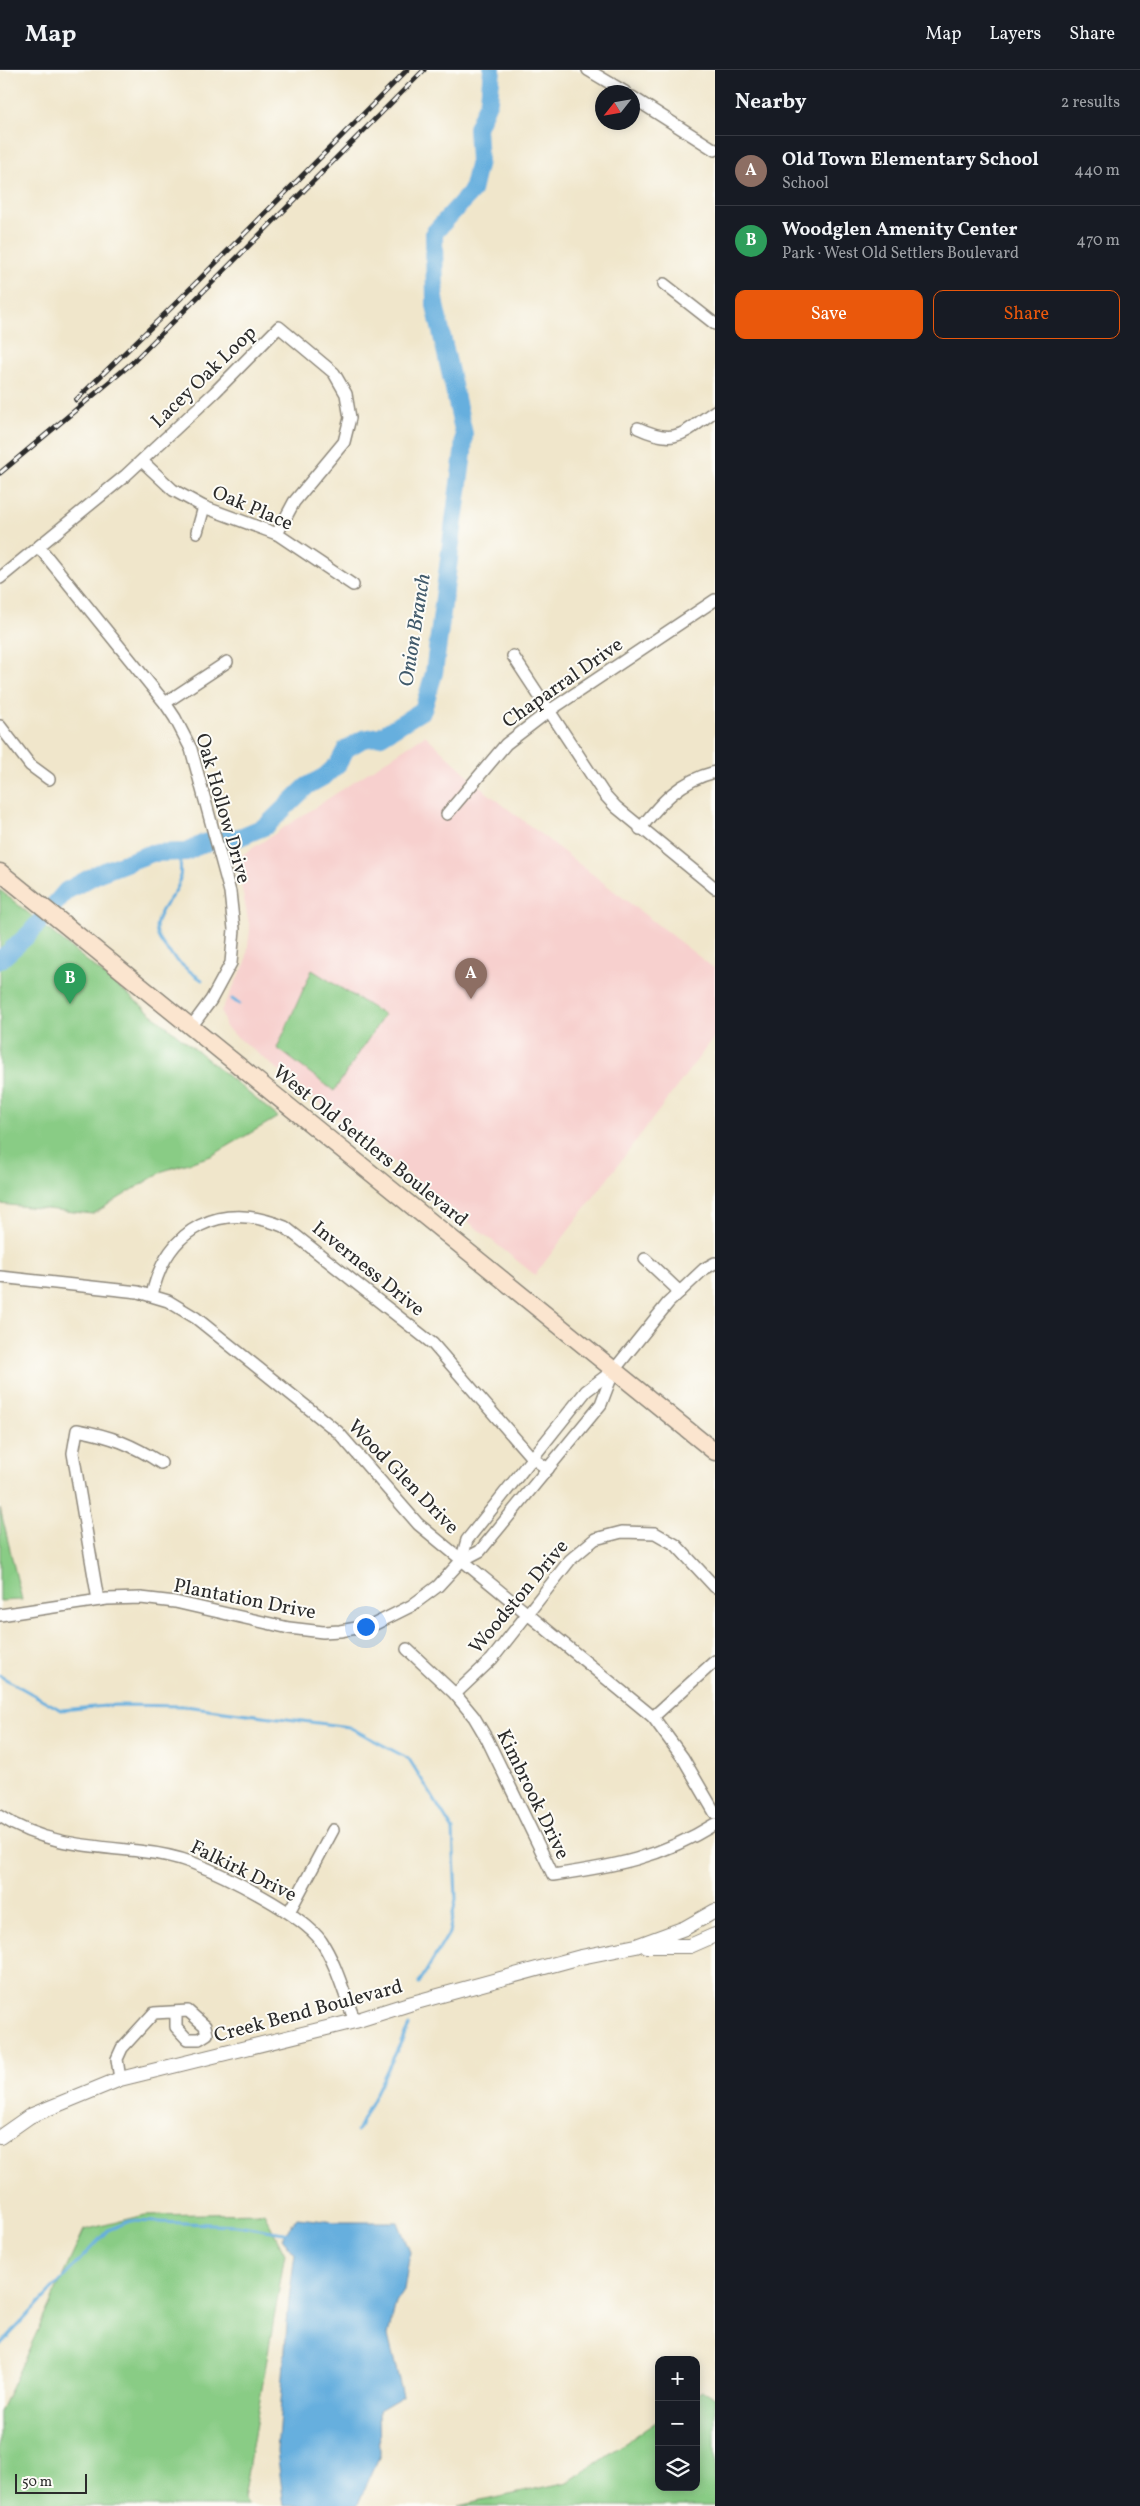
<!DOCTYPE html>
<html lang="en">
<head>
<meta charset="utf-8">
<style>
	body { margin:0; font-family:Vollkorn,serif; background:#20242c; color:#f1f3f6 }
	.controls { position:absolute; right:15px; bottom:15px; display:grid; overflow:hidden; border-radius:10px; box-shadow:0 2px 12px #0003 }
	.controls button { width:45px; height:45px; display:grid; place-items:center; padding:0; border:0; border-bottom:1px solid #363941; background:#171b24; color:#f1f3f6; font:25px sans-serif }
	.compass { position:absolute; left:595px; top:15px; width:45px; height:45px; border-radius:50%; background:#171b24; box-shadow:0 2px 12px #0003; rotate:239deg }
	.scale { position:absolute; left:15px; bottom:12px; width:72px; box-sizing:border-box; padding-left:5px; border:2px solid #2b2b2b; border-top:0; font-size:14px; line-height:18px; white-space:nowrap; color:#2b2b2b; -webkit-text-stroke:4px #fdfcf7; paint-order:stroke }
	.you { position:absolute; left:365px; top:1556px; width:18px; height:18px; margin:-12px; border:4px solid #fff; border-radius:50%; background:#1a73e8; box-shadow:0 0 0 8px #1a73e833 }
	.badge { display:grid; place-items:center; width:32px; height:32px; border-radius:50%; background:#ea580c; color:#fff; font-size:16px; font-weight:700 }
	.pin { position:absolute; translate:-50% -41px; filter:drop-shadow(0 1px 2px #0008) }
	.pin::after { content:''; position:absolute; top:26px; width:18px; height:15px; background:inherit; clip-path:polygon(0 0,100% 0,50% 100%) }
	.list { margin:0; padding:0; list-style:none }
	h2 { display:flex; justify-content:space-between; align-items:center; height:65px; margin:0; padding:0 20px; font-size:21px }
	h2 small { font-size:16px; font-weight:400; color:#9ea1a6 }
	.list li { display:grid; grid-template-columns:32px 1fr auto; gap:15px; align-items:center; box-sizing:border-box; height:70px; padding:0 20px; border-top:1px solid #363941 }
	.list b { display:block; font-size:19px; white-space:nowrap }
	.list p { margin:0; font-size:16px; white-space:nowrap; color:#9ea1a6 }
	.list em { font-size:16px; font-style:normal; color:#9ea1a6 }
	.actions { display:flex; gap:10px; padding:15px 20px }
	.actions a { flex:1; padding:11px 0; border:1px solid #ea580c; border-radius:10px; text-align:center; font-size:18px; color:#ea580c }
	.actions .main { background:#ea580c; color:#fff }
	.icon { flex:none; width:28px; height:28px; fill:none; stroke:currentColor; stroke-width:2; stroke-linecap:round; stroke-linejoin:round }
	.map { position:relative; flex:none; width:715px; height:2436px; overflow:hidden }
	header { display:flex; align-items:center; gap:30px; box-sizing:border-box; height:70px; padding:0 25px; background:#171b24; border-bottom:1px solid #363941 }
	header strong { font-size:24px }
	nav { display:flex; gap:28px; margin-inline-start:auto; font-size:18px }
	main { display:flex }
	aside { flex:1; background:#171b24 }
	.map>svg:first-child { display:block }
	.built { fill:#f7d0ce }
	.green { fill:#89cc85; stroke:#5a7c58 }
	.water { fill:#66afde; stroke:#486d84 }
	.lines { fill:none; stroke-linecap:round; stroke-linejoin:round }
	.stream { stroke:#66afde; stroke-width:3 }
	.river { stroke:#66afde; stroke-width:18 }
	.minor-casing { stroke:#8e887b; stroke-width:14 }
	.tertiary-casing { stroke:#8e887b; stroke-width:16 }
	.secondary-casing { stroke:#8e887b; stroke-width:19 }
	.minor { stroke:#fff; stroke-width:11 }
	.tertiary { stroke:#fff; stroke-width:14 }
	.secondary { stroke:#fbe5cf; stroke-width:16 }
	.rail-casing { stroke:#2b2b2b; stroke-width:5 }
	.rail { stroke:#fdfcf7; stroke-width:3; stroke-dasharray:9; stroke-linecap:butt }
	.labels { text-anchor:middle; stroke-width:4; stroke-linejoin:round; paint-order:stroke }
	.street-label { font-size:20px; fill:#2b2b2b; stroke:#fdfcf7 }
	.water-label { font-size:21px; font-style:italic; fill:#40596a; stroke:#fdfcf7 }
</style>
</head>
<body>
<header>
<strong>Map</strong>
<nav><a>Map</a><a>Layers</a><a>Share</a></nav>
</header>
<main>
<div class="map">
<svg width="715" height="2436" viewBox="0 0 715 2436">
	<rect width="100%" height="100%" fill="#fdfcf7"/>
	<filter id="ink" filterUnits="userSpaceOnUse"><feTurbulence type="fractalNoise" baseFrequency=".02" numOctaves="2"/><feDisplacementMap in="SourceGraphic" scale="10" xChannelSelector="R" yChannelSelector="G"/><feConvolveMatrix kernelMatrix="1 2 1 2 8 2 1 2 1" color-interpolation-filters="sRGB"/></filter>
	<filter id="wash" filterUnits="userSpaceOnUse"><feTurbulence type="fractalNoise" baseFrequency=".0096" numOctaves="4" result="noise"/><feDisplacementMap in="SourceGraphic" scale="20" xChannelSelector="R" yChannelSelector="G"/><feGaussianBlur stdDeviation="1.12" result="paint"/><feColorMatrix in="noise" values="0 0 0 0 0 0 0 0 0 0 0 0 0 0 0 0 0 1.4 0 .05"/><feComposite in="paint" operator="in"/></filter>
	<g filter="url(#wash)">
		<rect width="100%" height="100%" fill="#f0e6cb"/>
		<path class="built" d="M425 665 485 721 715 899V966L535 1205 226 958 221 941 246 892 250 859 236 789Z"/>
		<g class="green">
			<path d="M0 820 278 1047 211 1086 163 1101 93 1144 0 1134Z"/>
			<path d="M312 900 384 945 334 1021 277 978Z"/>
			<path d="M0 1438 22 1530 0 1531Z"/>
			<path d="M264 2143 285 2184 243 2429 248 2436H0V2342L84 2160 145 2145Z"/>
			<path d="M702 2320 715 2327V2436H458L568 2412 659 2350V2417H696V2324Z"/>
		</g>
		<path class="water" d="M297 2148 336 2152H398L410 2182 404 2220 396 2232 388 2266 403 2326 379 2340 380 2385 357 2436H284L277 2381 289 2229 295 2184 282 2168Z"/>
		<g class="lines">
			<g class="stream">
				<path d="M186 782 180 789C184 829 166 822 157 852 150 872 187 900 202 910"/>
				<path d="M232 929 239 934"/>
				<path d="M0 1606 61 1640 117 1635 185 1636 349 1657 409 1689 453 1760 456 1829 449 1863 419 1913"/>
				<path d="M357 2061 409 1956"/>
				<path d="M0 2275 108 2160 130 2151 237 2155 289 2164"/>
			</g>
			<path class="river" d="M0 890 29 864 66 821 99 803 152 783 186 782 204 773 240 767 266 756 307 716 325 706 338 694 346 679 363 669 381 666 423 640 434 603 463 383 464 364 435 235 434 163 472 121 479 91 477 58 489 30 492 0"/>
		</g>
	</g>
	<g filter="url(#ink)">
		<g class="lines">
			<defs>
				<g id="minor">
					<path d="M588 0 625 22"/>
					<path d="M632 27 715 80"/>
					<path d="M664 214 715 254"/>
					<path d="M638 358C677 376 683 363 715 341"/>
					<path d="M142 391 173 420 204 437 277 464 353 515"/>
					<path d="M197 462 204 437"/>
					<path d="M39 477 165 633 175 648 191 679 230 822 234 859 231 893 211 930 191 957"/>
					<path d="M0 508 125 406 215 322 279 257 334 303 346 324 350 348 344 372 294 432 277 464"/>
					<path d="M513 586 604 724 616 737 715 818"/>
					<path d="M165 633 227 592"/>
					<path d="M0 656 30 695 49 709"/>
					<path d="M447 744 506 674 549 641 715 530"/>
					<path d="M640 759C662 731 680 711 715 702"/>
					<path d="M645 1189 680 1222"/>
					<path d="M0 1207 138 1222 168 1231 196 1248 338 1362 418 1454 653 1647 683 1688 715 1743"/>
					<path d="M152 1225C167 1157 221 1130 285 1157L433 1274 532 1388 548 1399"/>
					<path d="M461 1491 467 1470 586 1321 614 1300 668 1233 704 1199 715 1193"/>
					<path d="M98 1530 73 1383 77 1360C111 1366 133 1375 161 1393"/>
					<path d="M0 1545 107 1529 141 1528 175 1532 289 1558 323 1562 340 1561 373 1555 411 1536 438 1516 461 1491 480 1481 601 1334 614 1300"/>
					<path d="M407 1579 455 1624 474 1647 487 1669 553 1805C615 1796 660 1788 715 1754"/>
					<path d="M455 1624 492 1589 570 1490 595 1469 622 1462 655 1463 676 1475 715 1517"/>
					<path d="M653 1647 715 1591"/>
					<path d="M0 1746C42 1774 89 1776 138 1781 157 1783 175 1786 193 1793 225 1805 302 1844 321 1871 337 1895 344 1925 355 1951"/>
					<path d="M289 1842 333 1760"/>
					<path d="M120 2009 117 1989 122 1978 154 1943 188 1941 205 1956 207 1964 199 1969H187L176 1957V1942"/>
				</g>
				<g id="tertiary">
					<path d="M647 1876H690L715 1865"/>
					<path d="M0 2067 30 2046 120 2009 355 1951 409 1934 581 1887 636 1876 685 1858 715 1841"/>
				</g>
				<path id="secondary" d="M0 802 715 1382"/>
			</defs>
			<use href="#minor" class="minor-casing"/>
			<use href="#tertiary" class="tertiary-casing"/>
			<use href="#secondary" class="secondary-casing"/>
			<use href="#minor" class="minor"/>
			<use href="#tertiary" class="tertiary"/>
			<use href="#secondary" class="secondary"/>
			<defs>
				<g id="rail">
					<path d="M76 330 174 235 407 0"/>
					<path d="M0 403 132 293 424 0"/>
				</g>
			</defs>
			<use href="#rail" class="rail-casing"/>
			<use href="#rail" class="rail"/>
		</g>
	</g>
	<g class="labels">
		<g class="street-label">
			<text transform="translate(203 306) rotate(-44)" y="7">Lacey Oak Loop</text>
			<text transform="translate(253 437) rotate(23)" y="7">Oak Place</text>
			<text transform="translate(562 612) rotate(-35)" y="7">Chaparral Drive</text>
			<text transform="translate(224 738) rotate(74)" y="7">Oak Hollow Drive</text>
			<text transform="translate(371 1075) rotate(39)" y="7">West Old Settlers Boulevard</text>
			<text transform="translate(369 1198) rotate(39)" y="7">Inverness Drive</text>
			<text transform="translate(404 1406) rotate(46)" y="7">Wood Glen Drive</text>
			<text transform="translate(518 1526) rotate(-50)" y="7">Woodston Drive</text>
			<text transform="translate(245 1528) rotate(11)" y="7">Plantation Drive</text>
			<text transform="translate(534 1724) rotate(64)" y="7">Kimbrook Drive</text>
			<text transform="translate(244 1800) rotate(26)" y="7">Falkirk Drive</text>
			<text transform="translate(308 1940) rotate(-15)" y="7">Creek Bend Boulevard</text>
		</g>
		<g class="water-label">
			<text transform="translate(414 560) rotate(-81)" y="7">Onion Branch</text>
		</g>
	</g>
</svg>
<div class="controls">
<button>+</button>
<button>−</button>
<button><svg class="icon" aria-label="layers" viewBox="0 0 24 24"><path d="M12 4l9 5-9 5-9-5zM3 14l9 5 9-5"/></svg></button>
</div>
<svg class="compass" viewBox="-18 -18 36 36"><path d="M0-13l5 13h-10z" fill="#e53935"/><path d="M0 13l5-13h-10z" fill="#9ea1a6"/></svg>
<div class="scale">50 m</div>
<div class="you"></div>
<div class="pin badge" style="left:471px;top:929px;background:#8d6e63">A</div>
<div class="pin badge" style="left:70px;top:934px;background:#2e9e5b">B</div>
</div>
<aside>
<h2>Nearby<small>2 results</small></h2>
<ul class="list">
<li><span class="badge" style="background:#8d6e63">A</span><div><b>Old Town Elementary School</b><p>School</p></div><em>440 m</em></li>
<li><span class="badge" style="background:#2e9e5b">B</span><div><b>Woodglen Amenity Center</b><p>Park · West Old Settlers Boulevard</p></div><em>470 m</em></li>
</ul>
<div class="actions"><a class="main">Save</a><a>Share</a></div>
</aside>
</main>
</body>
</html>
